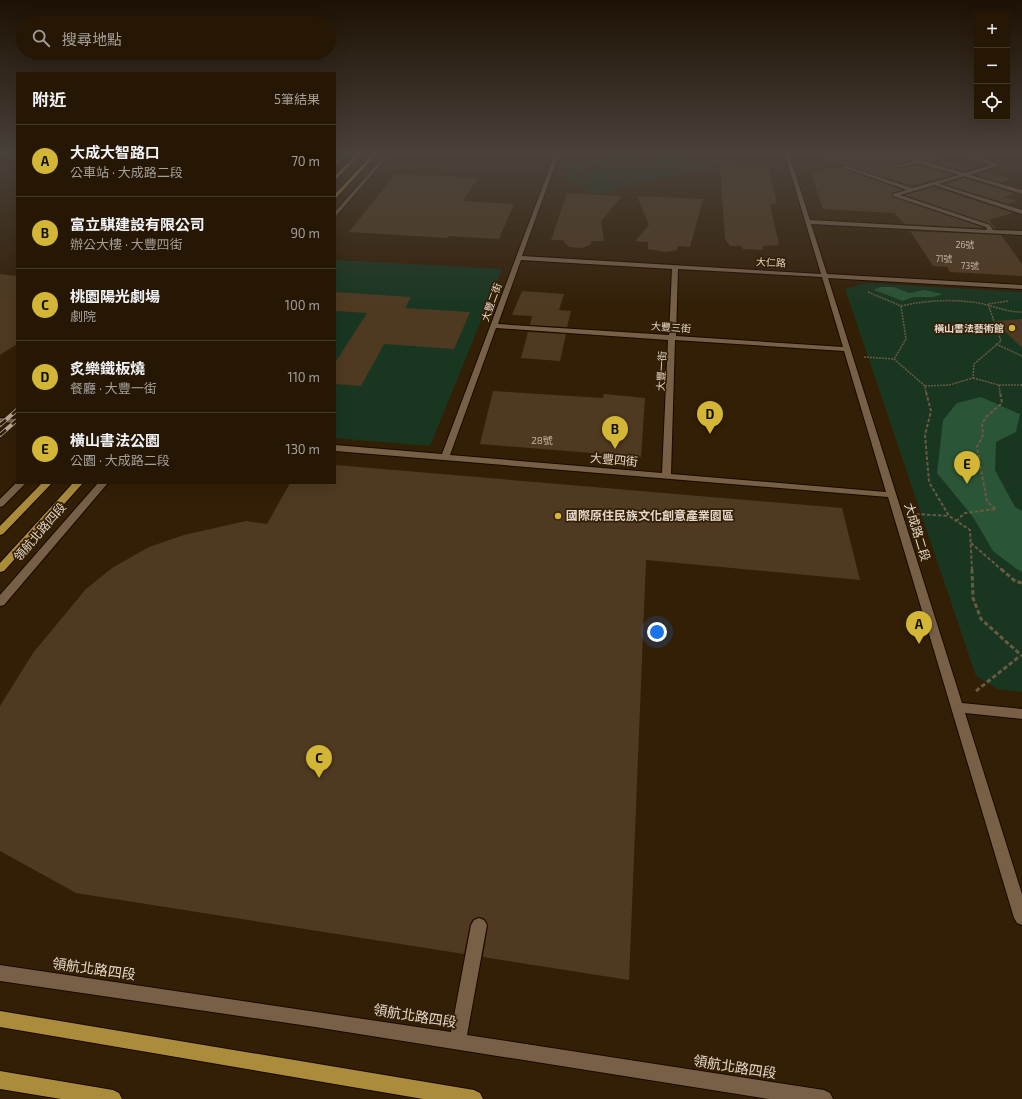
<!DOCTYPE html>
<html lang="zh-TW">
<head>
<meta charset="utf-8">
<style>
	body { margin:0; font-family:"Exo 2","Noto Sans TC",sans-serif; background:#322413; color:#f1f3f6 }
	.controls { position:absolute; right:12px; top:12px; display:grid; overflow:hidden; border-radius:0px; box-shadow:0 4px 16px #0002 }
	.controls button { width:36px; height:36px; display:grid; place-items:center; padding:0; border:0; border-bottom:1px solid #423626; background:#261704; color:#f1f3f6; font:20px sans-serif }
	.you { position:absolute; left:657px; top:632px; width:14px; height:14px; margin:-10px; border:3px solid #fff; border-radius:50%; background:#1a73e8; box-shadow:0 0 0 6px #1a73e833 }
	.badge { display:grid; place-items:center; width:26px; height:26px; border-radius:50%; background:#d3b635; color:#111; font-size:13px; font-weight:700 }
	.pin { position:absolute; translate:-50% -33px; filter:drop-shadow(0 1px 2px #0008) }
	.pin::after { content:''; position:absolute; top:21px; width:14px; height:12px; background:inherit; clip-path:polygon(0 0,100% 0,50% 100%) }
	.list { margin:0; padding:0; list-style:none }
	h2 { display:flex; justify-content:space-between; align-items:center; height:52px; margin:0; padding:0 16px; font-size:17px }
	h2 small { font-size:13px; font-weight:400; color:#a49f9a }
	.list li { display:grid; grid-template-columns:26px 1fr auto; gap:12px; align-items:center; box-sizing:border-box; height:72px; padding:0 16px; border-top:1px solid #423626 }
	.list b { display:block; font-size:15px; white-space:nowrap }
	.list p { margin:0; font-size:13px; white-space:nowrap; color:#a49f9a }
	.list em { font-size:13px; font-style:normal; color:#a49f9a }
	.icon { flex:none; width:22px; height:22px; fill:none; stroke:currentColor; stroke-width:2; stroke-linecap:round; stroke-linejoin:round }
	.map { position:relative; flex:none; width:1022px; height:1099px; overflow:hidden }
	.search { position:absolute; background:#261704; box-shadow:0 4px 16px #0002; left:16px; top:16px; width:320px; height:44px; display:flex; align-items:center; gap:10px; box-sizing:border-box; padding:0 14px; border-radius:22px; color:#a49f9a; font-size:15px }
	.panel { position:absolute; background:#261704; box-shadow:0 4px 16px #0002; left:16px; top:72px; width:320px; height:412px; border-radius:0px }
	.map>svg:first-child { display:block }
	.green { fill:#193621; fill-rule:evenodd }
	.forest { fill:#2a5536 }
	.building { fill:#4f3a21 }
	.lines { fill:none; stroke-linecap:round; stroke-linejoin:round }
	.minor-casing { stroke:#1a0800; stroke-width:2 }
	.major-casing { stroke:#1a0800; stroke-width:2 }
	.path-far2 { stroke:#6a5943; stroke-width:1.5; stroke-dasharray:2 1; stroke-linecap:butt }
	.path-far1 { stroke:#6a5943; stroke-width:2; stroke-dasharray:3.5 2; stroke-linecap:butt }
	.path { stroke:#6a5943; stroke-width:3; stroke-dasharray:4.5 2.5; stroke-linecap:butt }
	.minor { fill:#776046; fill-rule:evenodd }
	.major { fill:#aa8c3b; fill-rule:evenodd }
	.rail-casing { stroke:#b8a998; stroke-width:4 }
	.rail { stroke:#331f06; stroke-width:2.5; stroke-dasharray:8; stroke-linecap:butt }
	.poi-dot { fill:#d3b635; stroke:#331f06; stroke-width:1.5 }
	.labels { text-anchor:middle; stroke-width:3.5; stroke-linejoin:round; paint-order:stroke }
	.far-number-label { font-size:9px; fill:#c0b0a0 }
	.far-street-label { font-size:10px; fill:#e5d8ca; stroke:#331f06 }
	.far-poi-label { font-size:10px; font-weight:bold; fill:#e5d8ca; stroke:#331f06; text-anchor:end }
	.number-label { font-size:10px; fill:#c0b0a0 }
	.street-label { font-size:12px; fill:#e5d8ca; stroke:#331f06 }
	.poi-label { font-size:12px; font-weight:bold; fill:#e5d8ca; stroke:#331f06; text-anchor:start }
	.near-street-label { font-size:14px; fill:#e5d8ca; stroke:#331f06 }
</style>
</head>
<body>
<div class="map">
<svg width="1022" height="1099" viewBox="0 0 1022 1099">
	<rect width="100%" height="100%" fill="#331f06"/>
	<g class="green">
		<path d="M626 154H684L692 157 700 164 727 158 736 160 594 194 585 190 597 187C585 185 570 185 563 174L565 170 570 166ZM652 154 680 157 688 165 678 170 665 173 666 172 634 159 599 167 631 180 619 183H606L625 178 603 169 580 174 599 183 584 180 578 176V172L586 167Z"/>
		<path d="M663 156 685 164 663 169 641 161Z"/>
		<path d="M335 260 502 269 430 446 335 438Z"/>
		<path d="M865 283 1022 292V692L997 689 976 676 845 289Z"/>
	</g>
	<g class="forest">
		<path d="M880 287H894L909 293 924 290 943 294 933 297H913L903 301 874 290Z"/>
		<path d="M981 397 1020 414 1016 432 996 442 995 470 1015 507 1022 511V572L1018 570 993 551 973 517 937 473 943 420 957 403Z"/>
	</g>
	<g class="building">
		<path d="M819 154H891L908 161 895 165 894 169 918 165 954 175 912 186 818 157Z"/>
		<path d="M903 154H923L974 169 964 171Z"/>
		<path d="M720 165 768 167 777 203 770 205 779 245 763 246V250L743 249 741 246H730L725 239Z"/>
		<path d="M841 166 842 168 902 190 892 193 893 197 985 228 905 224 894 213 823 209 811 173Z"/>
		<path d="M985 172 1012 179 1001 183 975 175Z"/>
		<path d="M395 174 478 178 463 201 514 204 499 239 449 236 448 238 349 232Z"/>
		<path d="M964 178 1016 194 1004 197 1017 201 1008 204 944 184Z"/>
		<path d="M934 187 1013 213 989 220 996 229H994L990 224 905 195Z"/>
		<path d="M567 193 622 196 601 221 604 241H591V244L582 248 569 247 568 245 565 244 564 240H551Z"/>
		<path d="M637 196 703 199 690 247 678 246 677 250 666 252 648 249V242L635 241 649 225Z"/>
		<path d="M910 231 1001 235 1022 264V276L950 272 947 267 933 266Z"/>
		<path d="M0 274 17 276V344L0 355Z"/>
		<path d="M522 291 564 294 559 310 571 311 567 327 530 325 532 316 512 315Z"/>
		<path d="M335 292 411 297 405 308 470 312 454 349 384 344 361 386 335 384V363L367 313 335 311Z"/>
		<path d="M1022 319V348L995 321Z"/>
		<path d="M528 332 566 334 560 361 521 358Z"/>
		<path d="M493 391 603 398 604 394 645 398 641 457 480 444Z"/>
		<path d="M335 465 842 508 860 580 646 560 629 980 483 957 488 925 485 919 480 917 473 919 470 924 464 954 76 893 0 851V706L33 653 86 589 112 568 149 547 184 535 246 521 267 524 290 483H335Z"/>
	</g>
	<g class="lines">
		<defs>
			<g id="minor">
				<path d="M344 154H348L335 166V162Z"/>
				<path d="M386 154H390L335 217V212Z"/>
				<path d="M555 154H559L522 256 821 274 785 154H789L810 220 987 230 986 227 893 196V194L907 190 842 167 846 166 912 188 959 175 918 163 895 168V166L913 161 892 154H898L964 173 992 165 958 154H965L996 163 997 166 970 175 1022 190V194L964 176 939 184 1022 210V214L934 185 900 195 990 225 993 230 1022 231V235L811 224 827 274 1022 285V289L828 278 962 703 1022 709V719L965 713 1022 894V925L1017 923 1014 918 888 497 335 451V445L442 454ZM521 260 672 269 669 335 498 324ZM678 269 822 277 843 347 676 336ZM496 328 668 340 662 473 450 455ZM675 340 844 351 886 492 671 474Z"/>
				<path d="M0 418 17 419V423L0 422Z"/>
				<path d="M17 482 26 483 3 506 0 507V499Z"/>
				<path d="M98 483H108L4 605 0 606V595Z"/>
				<path d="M479 918 484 920 487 925 467 1035 824 1090 830 1093 833 1099H769L315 1027 0 981V965L451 1032 471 925 474 920Z"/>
			</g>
			<g id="major">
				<path d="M357 154H361L335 180V176Z"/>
				<path d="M373 154H377L335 199V194Z"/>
				<path d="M42 483H52L3 534 0 535V526Z"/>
				<path d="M73 483H83L4 571 0 572V563Z"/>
				<path d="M0 1011 474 1090 480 1093 483 1099H423L0 1027Z"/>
				<path d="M0 1071 113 1090 119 1093 122 1099H61L0 1089Z"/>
			</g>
		</defs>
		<use href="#minor" class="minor-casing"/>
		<use href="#major" class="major-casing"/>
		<g class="path-far2">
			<path d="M868 292 901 306 906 339 894 359"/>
			<path d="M901 306C927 300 953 299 979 303 993 306 1007 312 1022 312"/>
			<path d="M996 344 1022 356"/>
			<path d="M864 357 894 359 925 386 926 393"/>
			<path d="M973 378 999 385H1022"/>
			<path d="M999 385 1000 393"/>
			<path d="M925 386 949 385 973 378 974 364 1001 341 988 304 1008 301"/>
		</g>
		<g class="path-far1">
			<path d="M926 392 931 411 925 435 929 482 949 516 970 530 972 570"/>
			<path d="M916 514 949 516"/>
			<path d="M956 521 965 513 996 509 987 502 977 447 983 435 982 424 986 417 1002 403 1000 392"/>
			<path d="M971 543 1002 570"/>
		</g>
		<g class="path">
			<path d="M972 569 973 598 981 619 1022 656"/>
			<path d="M1001 569 1015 581 1022 583"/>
			<path d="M976 691 1020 656"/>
		</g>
		<use href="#minor" class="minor"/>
		<use href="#major" class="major"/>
		<defs>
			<g id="rail">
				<path d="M0 425 17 410"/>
				<path d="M0 435 17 420"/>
			</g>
		</defs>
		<use href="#rail" class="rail-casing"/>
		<use href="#rail" class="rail"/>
	</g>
	<linearGradient id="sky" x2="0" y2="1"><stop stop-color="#1c1103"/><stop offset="0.5" stop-color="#4a423b"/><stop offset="1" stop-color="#4a423b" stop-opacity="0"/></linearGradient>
	<rect width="1022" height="308" fill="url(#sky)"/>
	<g class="poi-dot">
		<circle cx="1012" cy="328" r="4"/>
		<circle cx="558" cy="516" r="4"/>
	</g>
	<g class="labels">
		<g class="far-number-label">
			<text x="965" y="248">26號</text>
			<text x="944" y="262">71號</text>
			<text x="970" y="269">73號</text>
		</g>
		<g class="far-street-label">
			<text transform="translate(771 262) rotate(3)" y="4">大仁路</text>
			<text transform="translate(491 302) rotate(-70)" y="4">大豐二街</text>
			<text transform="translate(671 327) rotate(4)" y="4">大豐三街</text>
			<text transform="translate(661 371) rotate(-87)" y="4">大豐一街</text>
		</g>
		<g class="far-poi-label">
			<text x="1004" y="332">橫山書法藝術館</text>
		</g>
		<g class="number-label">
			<text x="542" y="444">28號</text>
		</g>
		<g class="street-label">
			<text transform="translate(614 460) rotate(5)" y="4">大豐四街</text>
			<text transform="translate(40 532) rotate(-49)" y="4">領航北路四段</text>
			<text transform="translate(917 532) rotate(73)" y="4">大成路二段</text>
		</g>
		<g class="poi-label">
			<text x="566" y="520">國際原住民族文化創意產業園區</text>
		</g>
		<g class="near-street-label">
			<text transform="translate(94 969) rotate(8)" y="5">領航北路四段</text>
			<text transform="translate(415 1016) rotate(9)" y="5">領航北路四段</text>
			<text transform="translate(735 1067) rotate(9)" y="5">領航北路四段</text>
		</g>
	</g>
</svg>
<div class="controls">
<button>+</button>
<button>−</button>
<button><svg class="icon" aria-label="locate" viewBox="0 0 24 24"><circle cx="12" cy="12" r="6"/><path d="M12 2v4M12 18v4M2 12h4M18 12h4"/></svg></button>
</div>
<div class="you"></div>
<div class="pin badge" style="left:919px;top:644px">A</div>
<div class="pin badge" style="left:615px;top:449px">B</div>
<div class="pin badge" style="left:319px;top:778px">C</div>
<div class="pin badge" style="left:710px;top:434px">D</div>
<div class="pin badge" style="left:967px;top:484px">E</div>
<div class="search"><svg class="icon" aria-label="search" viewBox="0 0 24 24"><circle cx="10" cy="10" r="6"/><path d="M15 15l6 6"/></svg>搜尋地點</div>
<section class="panel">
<h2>附近<small>5筆結果</small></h2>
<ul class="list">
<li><span class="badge">A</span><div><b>大成大智路口</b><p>公車站 · 大成路二段</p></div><em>70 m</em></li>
<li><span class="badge">B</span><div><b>富立騏建設有限公司</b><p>辦公大樓 · 大豐四街</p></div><em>90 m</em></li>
<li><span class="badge">C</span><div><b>桃園陽光劇場</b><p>劇院</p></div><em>100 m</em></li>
<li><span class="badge">D</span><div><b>炙樂鐵板燒</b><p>餐廳 · 大豐一街</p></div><em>110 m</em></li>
<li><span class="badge">E</span><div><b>橫山書法公園</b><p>公園 · 大成路二段</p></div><em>130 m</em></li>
</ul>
</section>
</div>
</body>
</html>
